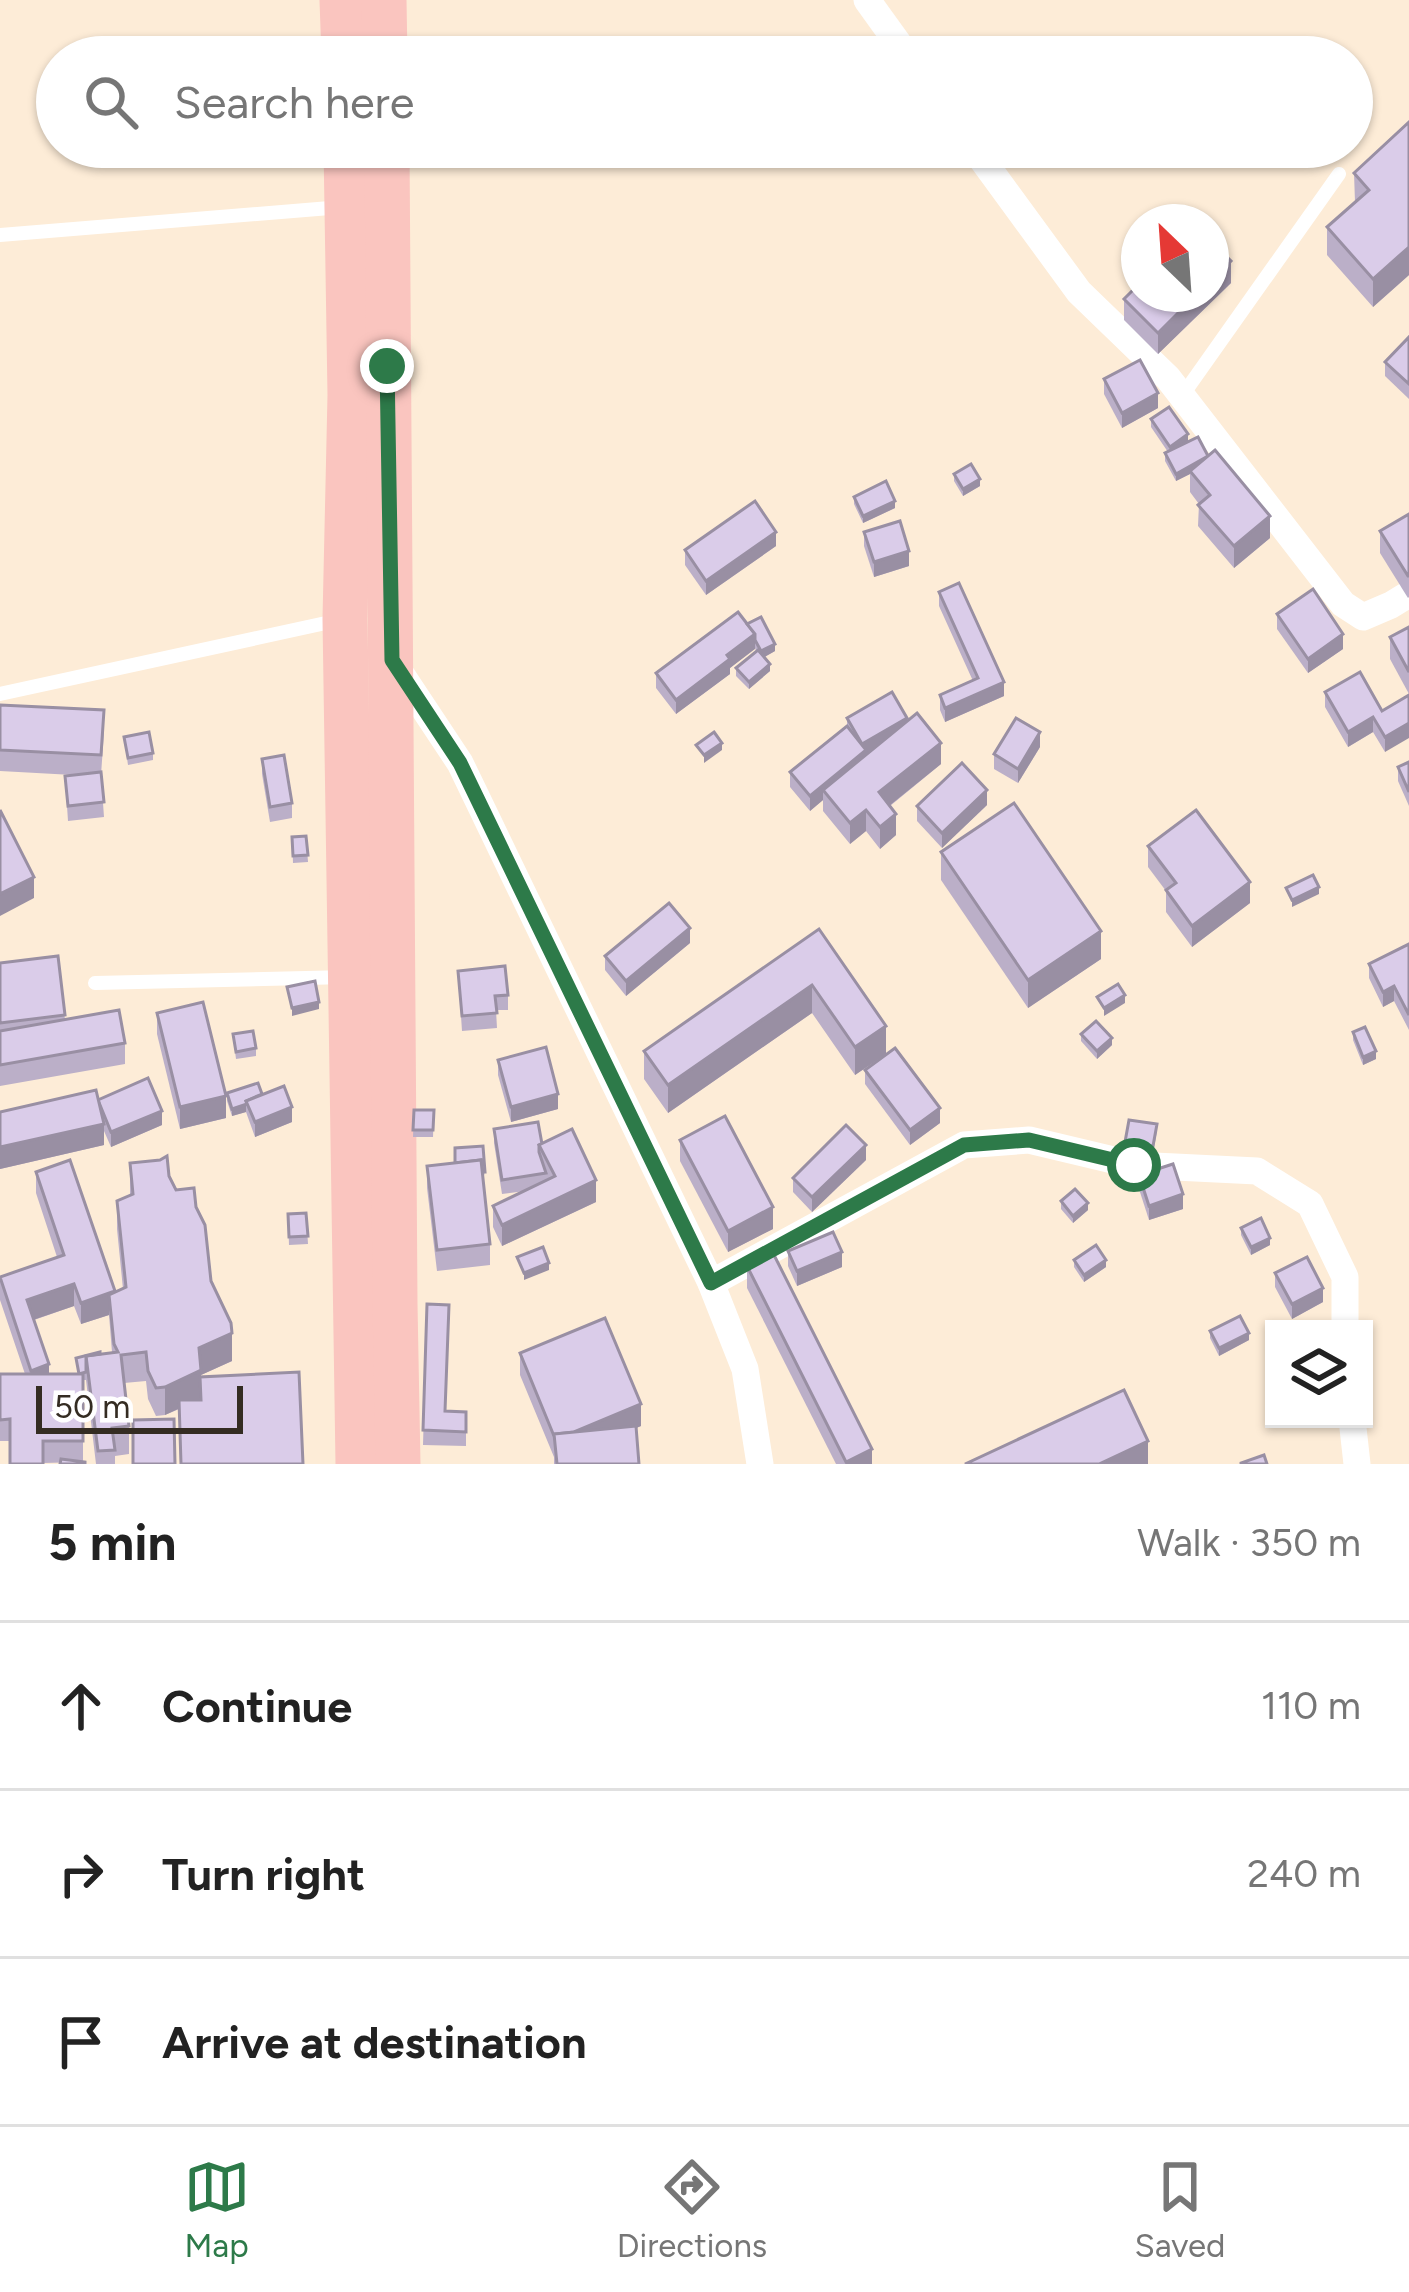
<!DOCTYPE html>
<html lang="en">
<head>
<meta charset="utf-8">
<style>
	body { margin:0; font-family:Figtree,sans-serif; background:#f2f2f2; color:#222 }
	.controls { position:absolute; right:36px; bottom:36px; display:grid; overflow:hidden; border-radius:0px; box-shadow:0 3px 9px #0004 }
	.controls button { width:108px; height:108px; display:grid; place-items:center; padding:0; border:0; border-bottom:3px solid #e0e0e0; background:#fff; color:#222; font:60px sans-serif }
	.compass { position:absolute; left:1121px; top:204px; width:108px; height:108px; border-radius:50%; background:#fff; box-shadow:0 3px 9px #0004; rotate:335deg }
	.scale { position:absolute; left:36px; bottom:30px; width:207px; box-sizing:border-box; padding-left:12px; border:6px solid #342c22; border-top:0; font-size:33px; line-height:42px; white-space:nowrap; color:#342c22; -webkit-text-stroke:9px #fff; paint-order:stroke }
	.stop { position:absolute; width:36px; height:36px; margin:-27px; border:9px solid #2d7a49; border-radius:50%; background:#fff }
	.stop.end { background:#2d7a49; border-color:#fff; box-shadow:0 3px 12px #0008 }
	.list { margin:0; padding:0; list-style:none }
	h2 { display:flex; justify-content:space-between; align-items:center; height:156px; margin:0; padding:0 48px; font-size:51px }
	h2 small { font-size:39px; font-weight:400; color:#767676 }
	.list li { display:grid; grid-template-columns:78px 1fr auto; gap:36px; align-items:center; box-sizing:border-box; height:168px; padding:0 48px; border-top:3px solid #e0e0e0 }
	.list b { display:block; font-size:45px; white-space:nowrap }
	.list em { font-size:39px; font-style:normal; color:#767676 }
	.icon { flex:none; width:66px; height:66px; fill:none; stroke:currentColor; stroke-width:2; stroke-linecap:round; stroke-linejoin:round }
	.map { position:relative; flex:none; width:1409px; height:1464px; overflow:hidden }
	.search { position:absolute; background:#fff; box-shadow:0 3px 9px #0004; left:36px; right:36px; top:36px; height:132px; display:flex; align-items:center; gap:30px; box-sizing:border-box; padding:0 42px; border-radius:66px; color:#767676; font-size:45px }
	.sheet { height:660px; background:#fff }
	nav { display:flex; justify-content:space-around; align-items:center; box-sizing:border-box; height:168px; border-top:3px solid #e0e0e0; background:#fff; font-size:33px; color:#767676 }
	nav a { display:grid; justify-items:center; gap:6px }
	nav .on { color:#2d7a49 }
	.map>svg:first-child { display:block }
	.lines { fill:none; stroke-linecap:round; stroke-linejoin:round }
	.lane { stroke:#fff; stroke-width:14 }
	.street { stroke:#fff; stroke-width:27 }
	.primary { stroke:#fac5bf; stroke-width:45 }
	.wall { fill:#bbafc8; fill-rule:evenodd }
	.shaded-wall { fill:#998fa3 }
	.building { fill:#dacce9; stroke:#998fa3; stroke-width:3 }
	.route { stroke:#2d7a49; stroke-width:15 }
</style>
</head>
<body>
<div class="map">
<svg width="1409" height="1464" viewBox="0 0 1409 1464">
	<rect width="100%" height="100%" fill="#fdecd7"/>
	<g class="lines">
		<g class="lane">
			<path d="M0 235 342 207"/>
			<path d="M1182 396 1339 174"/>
			<path d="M0 694 335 621"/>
			<path d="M95 983 347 977"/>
		</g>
		<g class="street">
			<path d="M867 0 908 57"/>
			<path d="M973 147 1079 292 1168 378 1343 604 1363 617 1391 605 1409 594"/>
			<path d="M393 662 460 763 711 1283 745 1369 760 1464"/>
			<path d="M711 1283 964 1145 1029 1140 1134 1165 1257 1171 1310 1204 1345 1277V1329"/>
			<path d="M1352 1419 1357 1464"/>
		</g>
		<g class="primary">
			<path d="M342 0 344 57"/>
			<path d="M384 0 385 57"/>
			<path d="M346 147 350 395 345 619 358 1464"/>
			<path d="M387 147 395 1304 398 1464"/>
		</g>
	</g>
	<g class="wall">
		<path d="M1409 122V275L1373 307 1327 255V227L1355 202 1354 173Z"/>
		<path d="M1231 283 1158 354 1124 320V299Z"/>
		<path d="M1409 337V399L1385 376V362Z"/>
		<path d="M1104 379 1158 408 1122 428 1104 394Z"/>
		<path d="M1151 419 1188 442 1208 456 1270 538 1234 568 1198 526 1199 504 1190 492V474L1176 481 1165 461V453L1168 452 1151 427Z"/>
		<path d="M954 474 980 486 963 496 954 481Z"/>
		<path d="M854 497 895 508 863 523 854 504Z"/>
		<path d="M1409 514V597L1408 598 1380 553V531Z"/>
		<path d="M864 532 909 566 874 577 864 546Z"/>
		<path d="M776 546 706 595 685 565V550Z"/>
		<path d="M939 592 1004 696 945 722 940 710V695L973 681 939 606Z"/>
		<path d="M1277 614 1343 649 1308 673 1277 629Z"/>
		<path d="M747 624 775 651 764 657 770 671 749 689 736 676V668L756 651 755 648 730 668V674L676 714 656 688V673Z"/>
		<path d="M1409 627V694L1390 659V637Z"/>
		<path d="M1325 692 1382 711 1409 695 1385 752 1373 732 1348 747 1325 707Z"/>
		<path d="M0 705 104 732 101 775 104 817 68 821 65 776 73 775 0 771Z"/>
		<path d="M847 718 907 721 941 764 890 806 896 835 880 849 866 831 850 844 823 811V800L810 811 790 787V772L847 727Z"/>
		<path d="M124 737 153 753V760L128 765Z"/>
		<path d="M1040 747 1018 783 994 769V754Z"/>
		<path d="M262 759 292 803V818L270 822 262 774Z"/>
		<path d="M1409 762V806L1398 781V767Z"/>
		<path d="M987 805 942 848 917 821V806Z"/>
		<path d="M306 836 308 862 293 863 292 837Z"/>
		<path d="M1148 846 1250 903 1192 947 1166 912V891L1148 867Z"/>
		<path d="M941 852 1101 959 1028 1008 941 880Z"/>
		<path d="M819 929 886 1054 855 1075 812 1013 668 1113 644 1079V1051Z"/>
		<path d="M690 943 626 996 605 970V956Z"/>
		<path d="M1409 944V1030L1394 1001 1383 1007 1369 978V964Z"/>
		<path d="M58 956 65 1020 125 1043V1064L0 1086V963Z"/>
		<path d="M458 971 508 995V1010H496L497 1028 462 1031Z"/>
		<path d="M157 1013 226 1118 180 1129 157 1034Z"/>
		<path d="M1353 1032 1376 1059 1363 1065 1353 1040Z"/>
		<path d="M233 1034 256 1048V1056L236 1059Z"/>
		<path d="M1081 1034 1112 1045 1097 1059 1081 1041Z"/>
		<path d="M498 1060 558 1109 511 1122 498 1075Z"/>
		<path d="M865 1070 940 1123 910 1145 865 1084Z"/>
		<path d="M227 1093 262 1094 292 1122 255 1137 246 1112 232 1116 227 1101Z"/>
		<path d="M98 1100 162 1125 111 1147 104 1131V1145L0 1169V1112Z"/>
		<path d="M414 1110H434L433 1137H413Z"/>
		<path d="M494 1129 542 1144 596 1202 502 1246 493 1227V1206L525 1191 502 1194 494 1143Z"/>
		<path d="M1157 1131 1153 1153 1125 1149V1142Z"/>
		<path d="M680 1140 773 1229 728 1252 680 1161Z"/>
		<path d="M866 1160 812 1212 793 1192V1178Z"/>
		<path d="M130 1163 169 1176 176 1190 196 1207 211 1281 232 1361 201 1375V1377L303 1464H180L179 1409 165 1415 156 1416 148 1399 146 1381 124 1383 129 1426V1454L115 1456V1464H96L86 1380H83V1462L43 1463 10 1441H0V1374H25L0 1300V1277L57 1257 36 1193V1172L115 1293 123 1289 117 1229V1201L130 1195ZM74 1306 81 1324 109 1315 112 1352 76 1358 78 1374H49L34 1320Z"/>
		<path d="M427 1166 485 1172 483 1179 490 1244V1265L437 1271 427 1188Z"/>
		<path d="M1139 1175 1183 1209 1149 1220 1139 1189Z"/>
		<path d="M1061 1201 1088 1210 1073 1223 1061 1209Z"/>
		<path d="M306 1213 308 1244 289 1245 288 1214Z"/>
		<path d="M1241 1228 1270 1245 1251 1255 1241 1235Z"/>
		<path d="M788 1251 842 1267 797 1286 788 1266Z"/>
		<path d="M1074 1260 1106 1267 1084 1282 1074 1267Z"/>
		<path d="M747 1266 872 1464H836L747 1288Z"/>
		<path d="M1275 1273 1323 1302 1292 1319 1275 1287Z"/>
		<path d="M427 1304 446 1411 466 1412V1446L423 1445Z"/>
		<path d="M1210 1331 1249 1340 1219 1356 1210 1338Z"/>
		<path d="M520 1353 641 1426 636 1428 639 1464H554V1457L520 1375Z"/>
	</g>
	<g class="shaded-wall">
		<path d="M1409 247V275L1373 307V279Z"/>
		<path d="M1231 261V283L1158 354V333L1197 294H1211V281Z"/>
		<path d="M1158 393V408L1122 428V413Z"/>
		<path d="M1188 434V442L1170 454V447Z"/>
		<path d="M1208 457 1190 471V474L1176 481V474Z"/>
		<path d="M980 479V486L963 496V489Z"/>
		<path d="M895 501V508L863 523V516Z"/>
		<path d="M1270 516V538L1234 568V546Z"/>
		<path d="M776 532V546L706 595V581Z"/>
		<path d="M909 551V566L874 577V562Z"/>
		<path d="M755 634V649L730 668V674L676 714V700L727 655Z"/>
		<path d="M1343 634V649L1308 673V659Z"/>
		<path d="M775 644V651L761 659V651Z"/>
		<path d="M770 664V671L749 689V682Z"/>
		<path d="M1004 682V696L945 722V708Z"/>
		<path d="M1373 717V732L1348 747V732Z"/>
		<path d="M907 718V732L823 790V800L810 811V796L862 744Z"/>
		<path d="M1409 723V738L1385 752V737Z"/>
		<path d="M1040 732V747L1018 783V769Z"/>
		<path d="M722 743V750L704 763V755Z"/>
		<path d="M941 743V764L879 814V792Z"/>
		<path d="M987 790V805L942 848V833Z"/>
		<path d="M866 810V831L850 844V823Z"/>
		<path d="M896 814V835L880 849V827Z"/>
		<path d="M34 877V898L0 916V894Z"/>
		<path d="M1250 882V903L1192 947V926Z"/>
		<path d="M1319 887V894L1292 907V900Z"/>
		<path d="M690 928V943L626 996V981Z"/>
		<path d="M1101 931V959L1028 1008V980Z"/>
		<path d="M812 985V1013L668 1113V1085Z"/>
		<path d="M1394 986V1001L1383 1007V992Z"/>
		<path d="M1125 995V1003L1104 1016V1008Z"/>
		<path d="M319 1002V1009L292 1016V1008Z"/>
		<path d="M886 1026V1054L855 1075V1047Z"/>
		<path d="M1112 1038V1045L1097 1059V1051Z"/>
		<path d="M1376 1051V1059L1363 1065V1057Z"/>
		<path d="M558 1094V1109L511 1122V1107Z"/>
		<path d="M226 1096V1118L180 1129V1107Z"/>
		<path d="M246 1104V1112L232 1116V1109Z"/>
		<path d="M292 1107V1122L255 1137V1122Z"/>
		<path d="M940 1108V1123L910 1145V1130Z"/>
		<path d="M162 1111V1125L111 1147V1132Z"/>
		<path d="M104 1124V1145L0 1169V1147Z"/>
		<path d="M866 1145V1160L812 1212V1197Z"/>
		<path d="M596 1180V1202L502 1246V1225Z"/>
		<path d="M1183 1194V1209L1149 1220V1206Z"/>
		<path d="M1088 1203V1210L1073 1223V1216Z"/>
		<path d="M773 1207V1229L728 1252V1231Z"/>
		<path d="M1270 1238V1245L1251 1255V1247Z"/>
		<path d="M842 1252V1267L797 1286V1271Z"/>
		<path d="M1106 1260V1267L1084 1282V1275Z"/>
		<path d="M549 1263V1270L524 1280V1273Z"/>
		<path d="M74 1284V1306L27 1322V1300Z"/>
		<path d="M1323 1288V1302L1292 1319V1304Z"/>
		<path d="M115 1291 109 1295V1315L81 1324V1303Z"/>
		<path d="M232 1333V1361L201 1375 200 1399 165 1415V1387L199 1348Z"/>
		<path d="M1249 1333V1340L1219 1356V1348Z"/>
		<path d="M49 1364V1386L31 1392V1371Z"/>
		<path d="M641 1404V1426L556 1461V1440Z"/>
		<path d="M1148 1441V1464H1099Z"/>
		<path d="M872 1449V1464H846V1462Z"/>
	</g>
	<g class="building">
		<path d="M1409 122V247L1373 279 1327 227 1369 190 1354 173Z"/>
		<path d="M1211 241 1231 261 1211 281Z"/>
		<path d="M1139 284V294H1197L1158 333 1124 299Z"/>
		<path d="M1409 337V384L1385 362Z"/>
		<path d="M1140 360 1158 393 1122 413 1104 379Z"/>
		<path d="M1169 407 1188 434 1170 447 1151 419Z"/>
		<path d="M1198 437 1208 456 1176 474 1165 453Z"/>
		<path d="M1215 450 1270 516 1234 546 1198 505 1210 495 1190 471Z"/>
		<path d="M971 464 980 479 963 489 954 474Z"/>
		<path d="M886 481 895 501 863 516 854 497Z"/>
		<path d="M755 501 776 532 706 581 685 550Z"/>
		<path d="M1409 514V576H1408L1380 531Z"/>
		<path d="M900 521 909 551 874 562 864 532Z"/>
		<path d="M959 583 1004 682 945 708 940 695 978 678 939 592Z"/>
		<path d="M1313 589 1343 634 1308 659 1277 614Z"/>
		<path d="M738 612 755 634 727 655 730 659 676 700 656 673Z"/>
		<path d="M761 617 775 644 761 651 755 640V634L747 624Z"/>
		<path d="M1409 627V672L1390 637Z"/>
		<path d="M758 650 770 664 749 682 736 668Z"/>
		<path d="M1360 672 1382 711 1409 695V723L1385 737 1373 717 1348 732 1325 692Z"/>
		<path d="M892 692 907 718 862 744 847 718Z"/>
		<path d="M0 705 104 710 101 755 0 750Z"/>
		<path d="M917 713 941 743 879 792 896 814 880 827 866 810 850 823 823 790Z"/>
		<path d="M1016 718 1040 732 1018 769 994 754Z"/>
		<path d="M847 726 866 750 810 796 790 772Z"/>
		<path d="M149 732 153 753 128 758 124 737Z"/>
		<path d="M714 732 722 743 704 755 696 745Z"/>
		<path d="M284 755 292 803 270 807 262 759Z"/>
		<path d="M1409 762V792L1398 767Z"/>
		<path d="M962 763 987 790 942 833 917 806Z"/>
		<path d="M101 772 104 802 68 806 65 776Z"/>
		<path d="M1014 803 1101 931 1028 980 941 852Z"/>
		<path d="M0 810 34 877 0 894Z"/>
		<path d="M1196 810 1250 882 1192 926 1166 890 1176 883 1148 846Z"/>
		<path d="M306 836 308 855 293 856 292 837Z"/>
		<path d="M1313 875 1319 887 1292 900 1286 888Z"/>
		<path d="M669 903 690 928 626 981 605 956Z"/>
		<path d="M819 929 886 1026 855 1047 812 985 668 1085 644 1051Z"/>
		<path d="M1409 944V1015L1394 986 1383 992 1369 964Z"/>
		<path d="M58 956 65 1015 0 1023V963Z"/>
		<path d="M505 966 508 995 495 996 497 1013 462 1016 458 971Z"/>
		<path d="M315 981 319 1002 292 1008 287 987Z"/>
		<path d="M1118 984 1125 995 1104 1008 1097 997Z"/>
		<path d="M203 1002 226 1096 180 1107 157 1013Z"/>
		<path d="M119 1010 125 1043 0 1065V1031Z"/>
		<path d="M1096 1021 1112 1038 1097 1051 1081 1034Z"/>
		<path d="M1365 1027 1376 1051 1363 1057 1353 1032Z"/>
		<path d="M253 1031 256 1048 236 1052 233 1034Z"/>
		<path d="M546 1047 558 1094 511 1107 498 1060Z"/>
		<path d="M895 1048 940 1108 910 1130 865 1070Z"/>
		<path d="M148 1078 162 1111 111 1132 98 1100Z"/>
		<path d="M258 1083 262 1094 246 1101 247 1104 232 1109 227 1093Z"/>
		<path d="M284 1086 292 1107 255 1122 246 1101Z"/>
		<path d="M96 1090 104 1124 0 1147V1112Z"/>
		<path d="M414 1110H434L433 1130H413Z"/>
		<path d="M725 1116 773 1207 728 1231 680 1140Z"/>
		<path d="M1129 1120 1157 1124 1153 1146 1125 1142Z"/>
		<path d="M538 1122 542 1144 539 1145V1152L546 1173 502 1180 494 1129Z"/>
		<path d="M846 1125 866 1145 812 1197 793 1178Z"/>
		<path d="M572 1129 596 1180 502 1225 493 1206 555 1176 539 1145Z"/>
		<path d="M483 1146 485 1172H482L481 1160 455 1163V1148Z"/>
		<path d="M167 1156 169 1176 176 1190 194 1188 196 1207 205 1225 211 1281 231 1323 232 1333 199 1348 201 1370 165 1387 156 1388 148 1371 146 1352 121 1355 129 1426 112 1428 115 1450 98 1451 86 1356 118 1352 114 1344 109 1295 126 1287 117 1201 133 1194 130 1163 160 1160Z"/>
		<path d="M70 1160 115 1291 81 1303 74 1284 27 1300 49 1364 31 1371 0 1277 64 1255 36 1172Z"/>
		<path d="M481 1160 490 1244 437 1250 427 1166Z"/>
		<path d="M1173 1164 1183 1194 1149 1206 1139 1175Z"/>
		<path d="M1075 1189 1088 1203 1073 1216 1061 1201Z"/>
		<path d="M306 1213 308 1236 289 1237 288 1214Z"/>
		<path d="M1261 1218 1270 1238 1251 1247 1241 1228Z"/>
		<path d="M833 1232 842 1252 797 1271 788 1251Z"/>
		<path d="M1096 1245 1106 1260 1084 1275 1074 1260Z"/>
		<path d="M543 1247 549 1263 524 1273 517 1257Z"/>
		<path d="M773 1253 872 1449 846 1462 747 1266Z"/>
		<path d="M1307 1257 1323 1288 1292 1304 1275 1273Z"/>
		<path d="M427 1304 449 1305 445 1411 466 1412V1432L423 1430Z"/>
		<path d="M1240 1316 1249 1333 1219 1348 1210 1331Z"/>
		<path d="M605 1318 641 1404 574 1432 554 1434V1436L520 1353Z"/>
		<path d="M100 1352V1354L86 1356V1372L79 1374 76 1358Z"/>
		<path d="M299 1372 303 1464H181L179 1400H201L200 1377Z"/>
		<path d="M0 1374H83V1441H43V1464H10V1419L0 1420Z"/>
		<path d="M1124 1390 1148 1441 1099 1464H965Z"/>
		<path d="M174 1419 175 1464H133V1420Z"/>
		<path d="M636 1426 639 1464H557L554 1434Z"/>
		<path d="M1264 1455 1267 1464H1241V1463Z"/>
		<path d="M61 1459 85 1462V1464H60Z"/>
	</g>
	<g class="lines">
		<path class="route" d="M387 366 392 660 460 763 711 1283 964 1145 1029 1140 1134 1165"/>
	</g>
</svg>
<div class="controls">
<button><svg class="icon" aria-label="layers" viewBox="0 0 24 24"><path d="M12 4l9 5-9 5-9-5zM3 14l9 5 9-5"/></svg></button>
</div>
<svg class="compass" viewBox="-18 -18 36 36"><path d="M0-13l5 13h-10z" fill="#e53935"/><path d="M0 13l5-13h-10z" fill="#767676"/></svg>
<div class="scale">50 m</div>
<div class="stop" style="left:1134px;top:1165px"></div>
<div class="stop end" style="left:387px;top:366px"></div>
<div class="search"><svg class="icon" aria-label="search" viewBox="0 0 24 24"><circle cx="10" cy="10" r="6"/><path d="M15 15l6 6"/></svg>Search here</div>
</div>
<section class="sheet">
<h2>5 min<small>Walk · 350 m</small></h2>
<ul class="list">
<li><svg class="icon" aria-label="ahead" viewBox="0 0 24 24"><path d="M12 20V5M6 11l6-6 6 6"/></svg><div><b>Continue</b></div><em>110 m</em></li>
<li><svg class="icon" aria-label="right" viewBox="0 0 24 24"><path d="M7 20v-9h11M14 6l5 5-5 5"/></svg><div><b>Turn right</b></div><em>240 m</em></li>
<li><svg class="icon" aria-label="arrive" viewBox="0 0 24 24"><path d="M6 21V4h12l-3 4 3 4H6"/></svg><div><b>Arrive at destination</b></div></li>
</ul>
</section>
<nav>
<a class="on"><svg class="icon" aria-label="map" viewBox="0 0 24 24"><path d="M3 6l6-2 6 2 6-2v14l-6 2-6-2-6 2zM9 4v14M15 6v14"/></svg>Map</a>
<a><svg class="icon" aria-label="directions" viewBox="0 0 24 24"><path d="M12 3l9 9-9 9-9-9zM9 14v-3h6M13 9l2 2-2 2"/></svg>Directions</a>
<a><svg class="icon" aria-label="saved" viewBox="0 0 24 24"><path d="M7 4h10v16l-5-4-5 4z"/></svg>Saved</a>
</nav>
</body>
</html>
